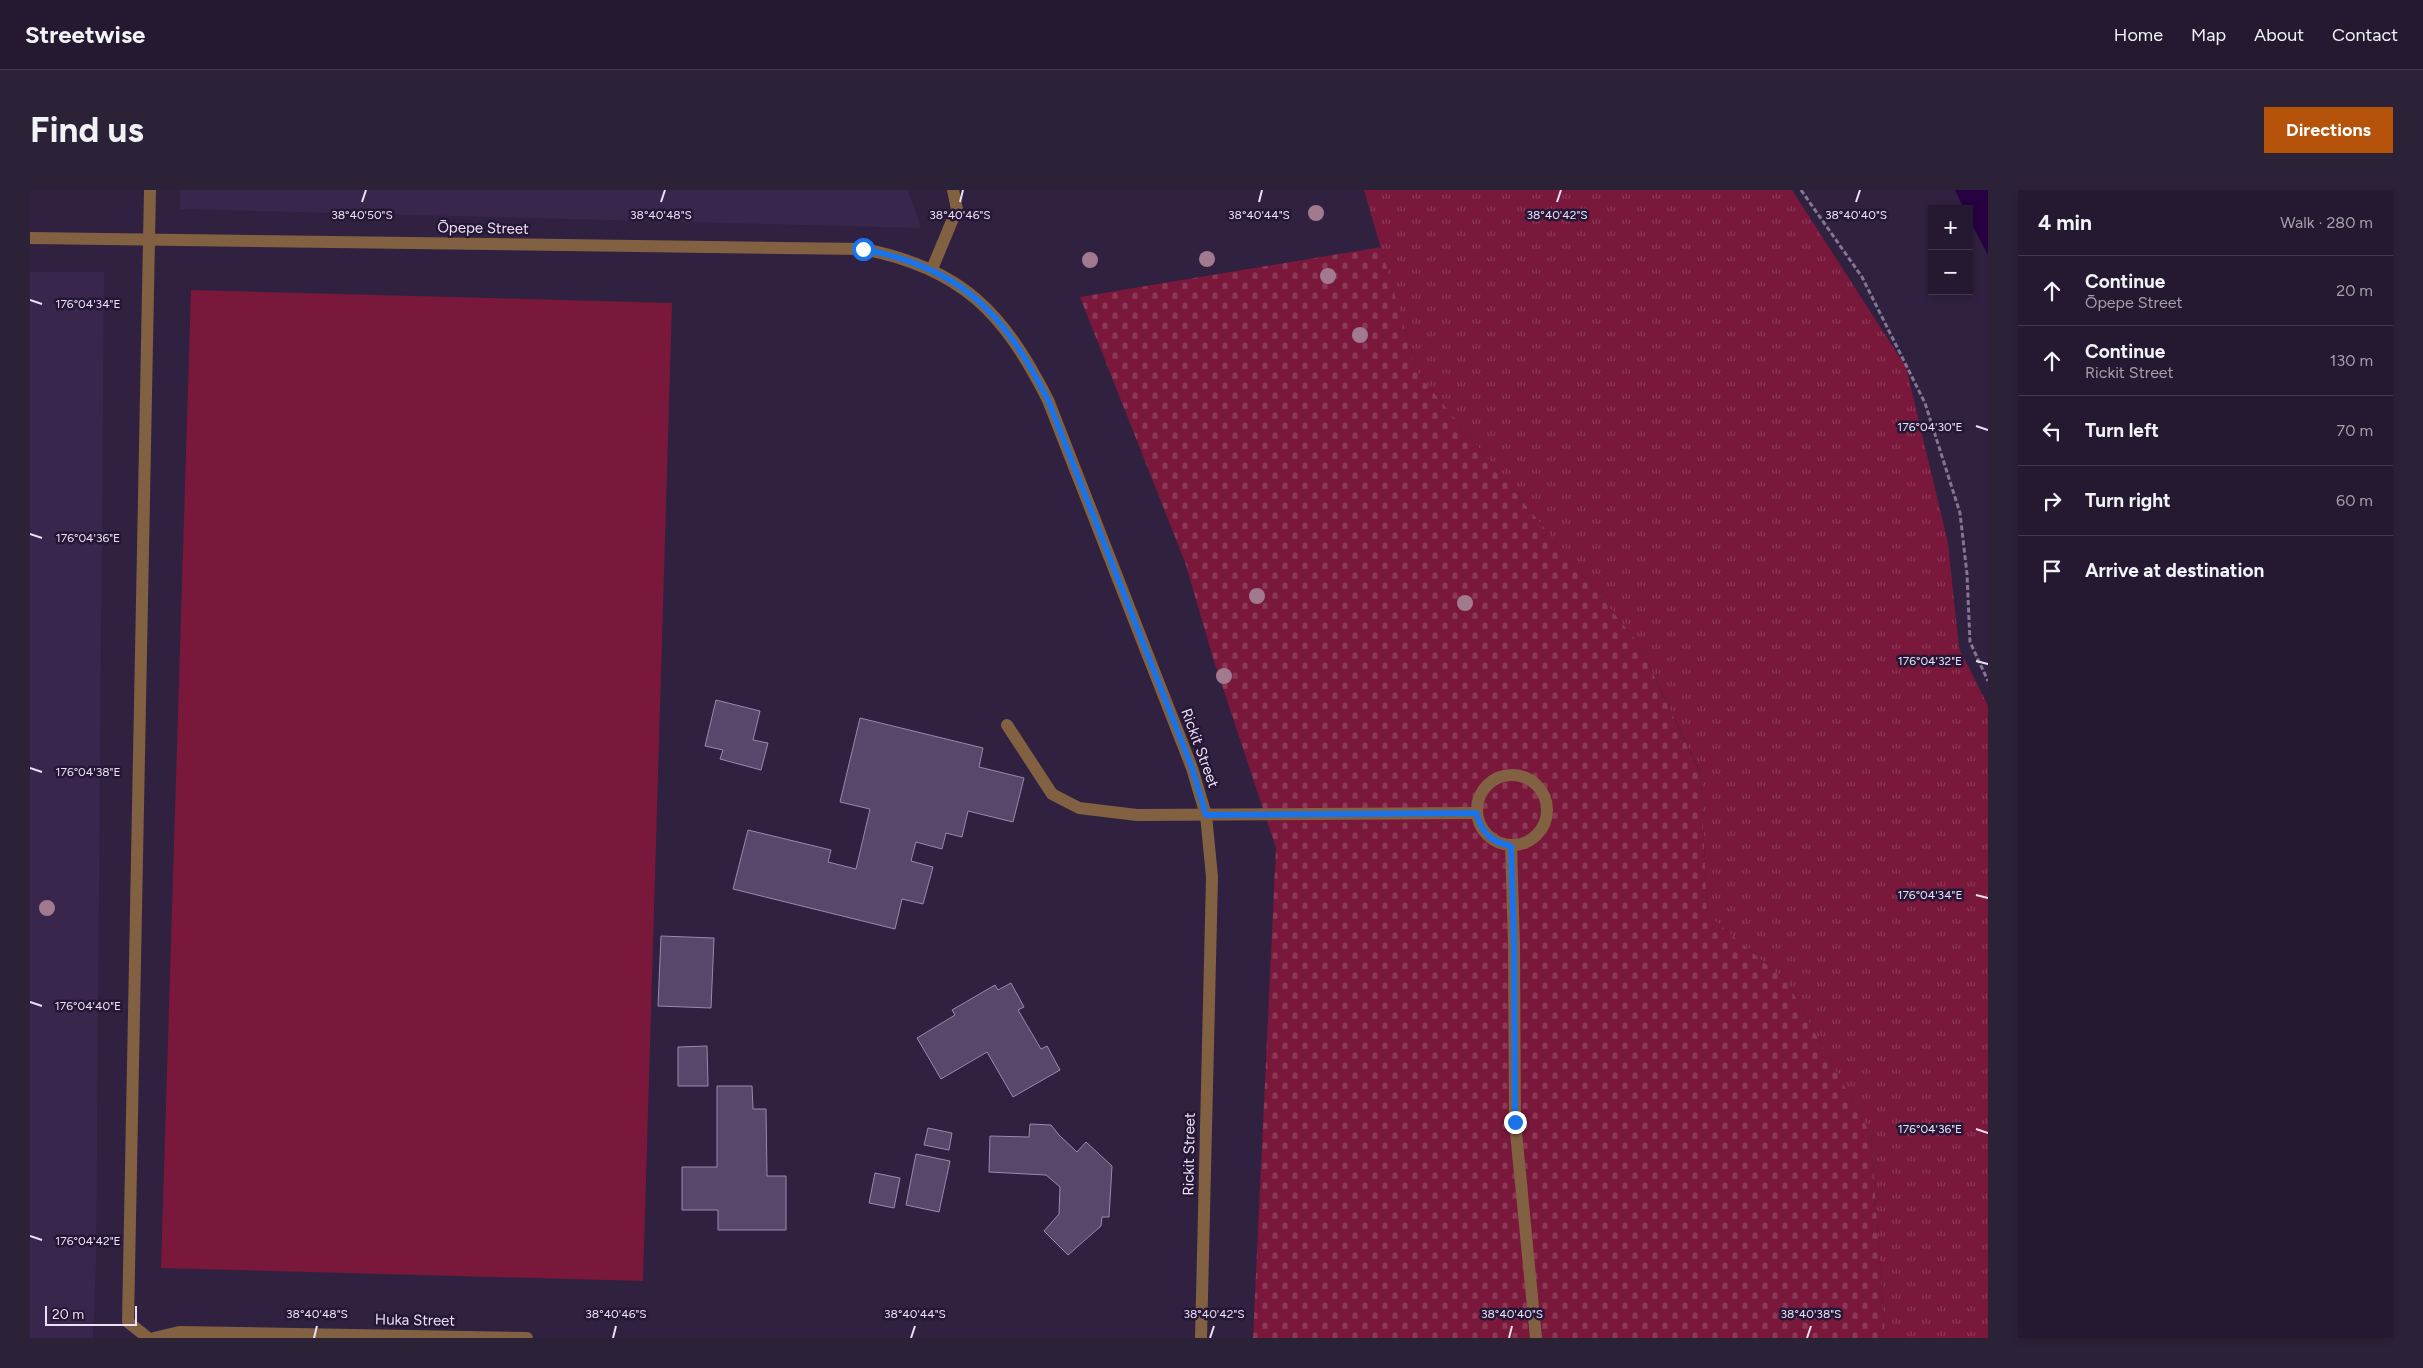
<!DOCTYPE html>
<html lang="en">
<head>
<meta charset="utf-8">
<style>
	body { margin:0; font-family:Figtree,sans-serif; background:#2c2238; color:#f1f3f6 }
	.controls { position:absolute; right:15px; top:15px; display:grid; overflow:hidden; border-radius:0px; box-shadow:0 2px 8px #0003 }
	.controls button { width:45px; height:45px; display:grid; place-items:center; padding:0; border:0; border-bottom:1px solid #41384c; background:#241930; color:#f1f3f6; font:25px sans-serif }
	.scale { position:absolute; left:15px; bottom:12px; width:92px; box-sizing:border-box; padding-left:5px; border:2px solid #eae1f6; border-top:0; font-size:14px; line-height:18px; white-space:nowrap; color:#eae1f6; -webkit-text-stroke:4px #261736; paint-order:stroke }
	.stop { position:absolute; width:15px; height:15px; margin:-11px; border:4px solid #1a73e8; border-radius:50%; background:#fff }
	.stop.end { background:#1a73e8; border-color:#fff; box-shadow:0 1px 5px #0008 }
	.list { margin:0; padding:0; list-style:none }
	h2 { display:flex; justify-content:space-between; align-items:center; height:65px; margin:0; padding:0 20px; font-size:21px }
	h2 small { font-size:16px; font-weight:400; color:#a3a0ab }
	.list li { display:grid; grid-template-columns:32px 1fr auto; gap:15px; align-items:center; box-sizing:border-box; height:70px; padding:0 20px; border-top:1px solid #41384c }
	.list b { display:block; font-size:19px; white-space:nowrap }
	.list p { margin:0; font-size:16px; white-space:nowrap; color:#a3a0ab }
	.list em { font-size:16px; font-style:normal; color:#a3a0ab }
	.icon { flex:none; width:28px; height:28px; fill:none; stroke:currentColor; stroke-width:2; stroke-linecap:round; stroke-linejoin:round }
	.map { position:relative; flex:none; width:1958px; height:1148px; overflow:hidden; border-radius:0px }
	header { display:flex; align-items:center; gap:30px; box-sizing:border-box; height:70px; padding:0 25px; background:#241930; border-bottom:1px solid #41384c }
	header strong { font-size:24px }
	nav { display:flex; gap:28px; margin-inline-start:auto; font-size:18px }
	.intro { display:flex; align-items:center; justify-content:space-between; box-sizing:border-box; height:120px; padding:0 30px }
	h1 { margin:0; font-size:35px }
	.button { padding:12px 22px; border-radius:0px; background:#b45309; color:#fff; font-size:18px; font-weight:700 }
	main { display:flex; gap:30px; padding:0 30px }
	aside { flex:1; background:#241930; border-radius:0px; box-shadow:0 2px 8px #0003 }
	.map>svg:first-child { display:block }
	.built { fill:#38264c }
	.grass { fill:url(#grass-tufts) }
	.cemetery { fill:url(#cemetery-stones) }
	.green { fill:#79183a }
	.water { fill:#270141 }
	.building { fill:#58476a; stroke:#9a89af }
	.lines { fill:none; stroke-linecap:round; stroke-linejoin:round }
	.path { stroke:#827690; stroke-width:3; stroke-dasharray:5 2.5; stroke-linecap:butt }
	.lane { stroke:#816141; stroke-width:12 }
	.street { stroke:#816141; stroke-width:12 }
	.tree { fill:#a17a8f }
	.route { stroke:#1a73e8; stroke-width:6 }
	.ticks { fill:none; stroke:#eae1f6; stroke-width:2 }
	.labels { text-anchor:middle; stroke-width:5; stroke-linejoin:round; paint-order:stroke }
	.street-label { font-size:15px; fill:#eae1f6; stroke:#261736 }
	.ticks-label { font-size:12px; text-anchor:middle; fill:#eae1f6; stroke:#261736; stroke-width:5; stroke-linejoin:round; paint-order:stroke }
</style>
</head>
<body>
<header>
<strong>Streetwise</strong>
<nav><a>Home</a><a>Map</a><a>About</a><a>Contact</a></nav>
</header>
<div class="intro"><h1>Find us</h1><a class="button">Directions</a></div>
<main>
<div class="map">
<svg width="1958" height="1148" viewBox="0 0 1958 1148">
	<defs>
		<pattern id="grass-tufts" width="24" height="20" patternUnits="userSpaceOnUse" patternTransform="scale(1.25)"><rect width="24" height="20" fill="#79183a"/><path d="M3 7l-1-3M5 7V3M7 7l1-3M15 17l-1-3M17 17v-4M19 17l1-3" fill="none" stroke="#8c3957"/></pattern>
		<pattern id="cemetery-stones" width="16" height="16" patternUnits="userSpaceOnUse" patternTransform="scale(1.25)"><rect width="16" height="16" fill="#79183a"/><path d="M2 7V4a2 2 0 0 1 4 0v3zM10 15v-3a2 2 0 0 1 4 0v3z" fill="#8c3957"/></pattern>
	</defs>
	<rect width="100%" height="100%" fill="#302140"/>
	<g class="built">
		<path d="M150 0H878L891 38 150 19Z"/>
		<path d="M0 82H74L66 1071 63 1148H0Z"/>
	</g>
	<path class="grass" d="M1334 0H1762L1876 177 1918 353 1929 458 1958 516V1148H1855L1841 945 1757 792 1677 724 1671 584 1609 454 1387 182Z"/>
	<path class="cemetery" d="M1351 57 1387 182 1609 454 1671 585 1677 724 1757 792 1841 945 1855 1148H1223L1246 658 1184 471 1155 372 1050 107Z"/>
	<path class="green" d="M161 100 642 113 613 1091 131 1078Z"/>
	<path class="water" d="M1925 0H1958V65L1939 29V19H1934Z"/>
	<g class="building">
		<path d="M686 510 730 521 723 550 738 553 731 580 690 569 693 560 675 556Z"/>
		<path d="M830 528 953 558 949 577 994 588 983 632 938 621 932 647 916 643 912 659 886 652 881 671 903 677 893 714 872 709 865 739 703 699 718 640 801 660 798 672 826 679 840 619 810 612Z"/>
		<path d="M631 746 684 748 681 818 628 816Z"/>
		<path d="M981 793 994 817 988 820 1011 859 1017 856 1030 880 983 907 957 862 911 889 887 848 925 825 922 820 965 795 968 800Z"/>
		<path d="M677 856 678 896H648V857Z"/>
		<path d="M687 896H722L723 919H736L737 986H756V1040H688V1020H652V977H687Z"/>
		<path d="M1000 934 1021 935 1029 945 1047 962 1056 952 1082 976 1079 1027H1072L1071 1036 1038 1065 1014 1041 1029 1024 1030 997 1016 985 959 982 960 946 999 947Z"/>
		<path d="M898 938 922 943 919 960 894 955Z"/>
		<path d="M886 964 920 971 909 1022 876 1015Z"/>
		<path d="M845 983 870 988 864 1018 839 1013Z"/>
	</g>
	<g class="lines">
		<path class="path" d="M1771 0 1832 87 1895 213 1930 323 1937 384 1940 452 1958 491"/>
		<g class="lane">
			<path d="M902 79 927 19 923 0"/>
			<path d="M977 535 1022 604 1049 618 1107 625 1446 623"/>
			<circle cx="1482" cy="620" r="35"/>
			<path d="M1481 656 1484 755 1485 932 1506 1148"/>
			<path d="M118 1148 98 1132 119 50"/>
		</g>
		<g class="street">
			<path d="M0 48 833 59C932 78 974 123 1018 210L1162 578 1176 625 1182 687 1171 1148"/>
			<path d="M119 50 120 0"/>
			<path d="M124 1148 149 1142 497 1148"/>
		</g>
	</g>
	<g class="tree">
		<circle cx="1286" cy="23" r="8"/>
		<circle cx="1177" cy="69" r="8"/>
		<circle cx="1060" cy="70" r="8"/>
		<circle cx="1298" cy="86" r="8"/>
		<circle cx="1330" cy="145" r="8"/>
		<circle cx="1227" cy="406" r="8"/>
		<circle cx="1435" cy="413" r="8"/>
		<circle cx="1194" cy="486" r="8"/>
		<circle cx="17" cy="718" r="8"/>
	</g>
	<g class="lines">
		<path class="route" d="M833 59C932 78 974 123 1018 210L1162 578 1176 625 1446 623C1452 643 1461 652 1481 656L1484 754 1485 932"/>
	</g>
	<path class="ticks" d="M332 12 336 0M631 12 635 0M930 12 933 0M1229 12 1232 0M1527 12 1531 0M1826 12 1830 0M0 110 12 114M1946 236 1958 240M0 344 12 348M1946 471 1958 474M0 578 12 582M1946 705 1958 708M0 812 12 816M1946 939 1958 943M0 1046 12 1050M284 1148 287 1136M583 1148 586 1136M881 1148 885 1136M1180 1148 1184 1136M1479 1148 1482 1136M1777 1148 1781 1136"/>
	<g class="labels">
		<g class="street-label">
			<text transform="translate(453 38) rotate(1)" y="5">Ōpepe Street</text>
			<text transform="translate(1170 558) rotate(70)" y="5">Rickit Street</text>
			<text transform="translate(1159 964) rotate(-89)" y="5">Rickit Street</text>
			<text transform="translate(385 1130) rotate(1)" y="5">Huka Street</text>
		</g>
	</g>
	<g class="ticks-label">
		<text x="332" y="29">38°40'50"S</text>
		<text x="631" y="29">38°40'48"S</text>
		<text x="930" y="29">38°40'46"S</text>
		<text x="1229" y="29">38°40'44"S</text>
		<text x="1527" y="29">38°40'42"S</text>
		<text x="1826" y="29">38°40'40"S</text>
		<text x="58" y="118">176°04'34"E</text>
		<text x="1900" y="241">176°04'30"E</text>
		<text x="58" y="352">176°04'36"E</text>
		<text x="1900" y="475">176°04'32"E</text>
		<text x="58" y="586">176°04'38"E</text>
		<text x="1900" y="709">176°04'34"E</text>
		<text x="58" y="820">176°04'40"E</text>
		<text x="1900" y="943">176°04'36"E</text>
		<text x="58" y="1055">176°04'42"E</text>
		<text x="287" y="1128">38°40'48"S</text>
		<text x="586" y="1128">38°40'46"S</text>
		<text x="885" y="1128">38°40'44"S</text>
		<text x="1184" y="1128">38°40'42"S</text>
		<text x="1482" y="1128">38°40'40"S</text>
		<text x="1781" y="1128">38°40'38"S</text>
	</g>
</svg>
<div class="controls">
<button>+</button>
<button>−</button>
</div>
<div class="scale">20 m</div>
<div class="stop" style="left:833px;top:59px"></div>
<div class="stop end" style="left:1485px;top:932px"></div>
</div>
<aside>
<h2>4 min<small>Walk · 280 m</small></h2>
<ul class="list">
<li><svg class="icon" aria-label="ahead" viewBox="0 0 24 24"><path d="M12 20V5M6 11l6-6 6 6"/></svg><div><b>Continue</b><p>Ōpepe Street</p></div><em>20 m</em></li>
<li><svg class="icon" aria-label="ahead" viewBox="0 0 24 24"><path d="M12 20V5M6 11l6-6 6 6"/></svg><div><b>Continue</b><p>Rickit Street</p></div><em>130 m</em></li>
<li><svg class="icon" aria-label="left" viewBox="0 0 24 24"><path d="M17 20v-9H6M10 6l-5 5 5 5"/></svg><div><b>Turn left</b></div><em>70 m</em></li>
<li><svg class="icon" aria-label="right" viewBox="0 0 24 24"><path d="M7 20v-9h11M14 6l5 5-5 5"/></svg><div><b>Turn right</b></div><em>60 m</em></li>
<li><svg class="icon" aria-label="arrive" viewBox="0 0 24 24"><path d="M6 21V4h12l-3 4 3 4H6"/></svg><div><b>Arrive at destination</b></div></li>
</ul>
</aside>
</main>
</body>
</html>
